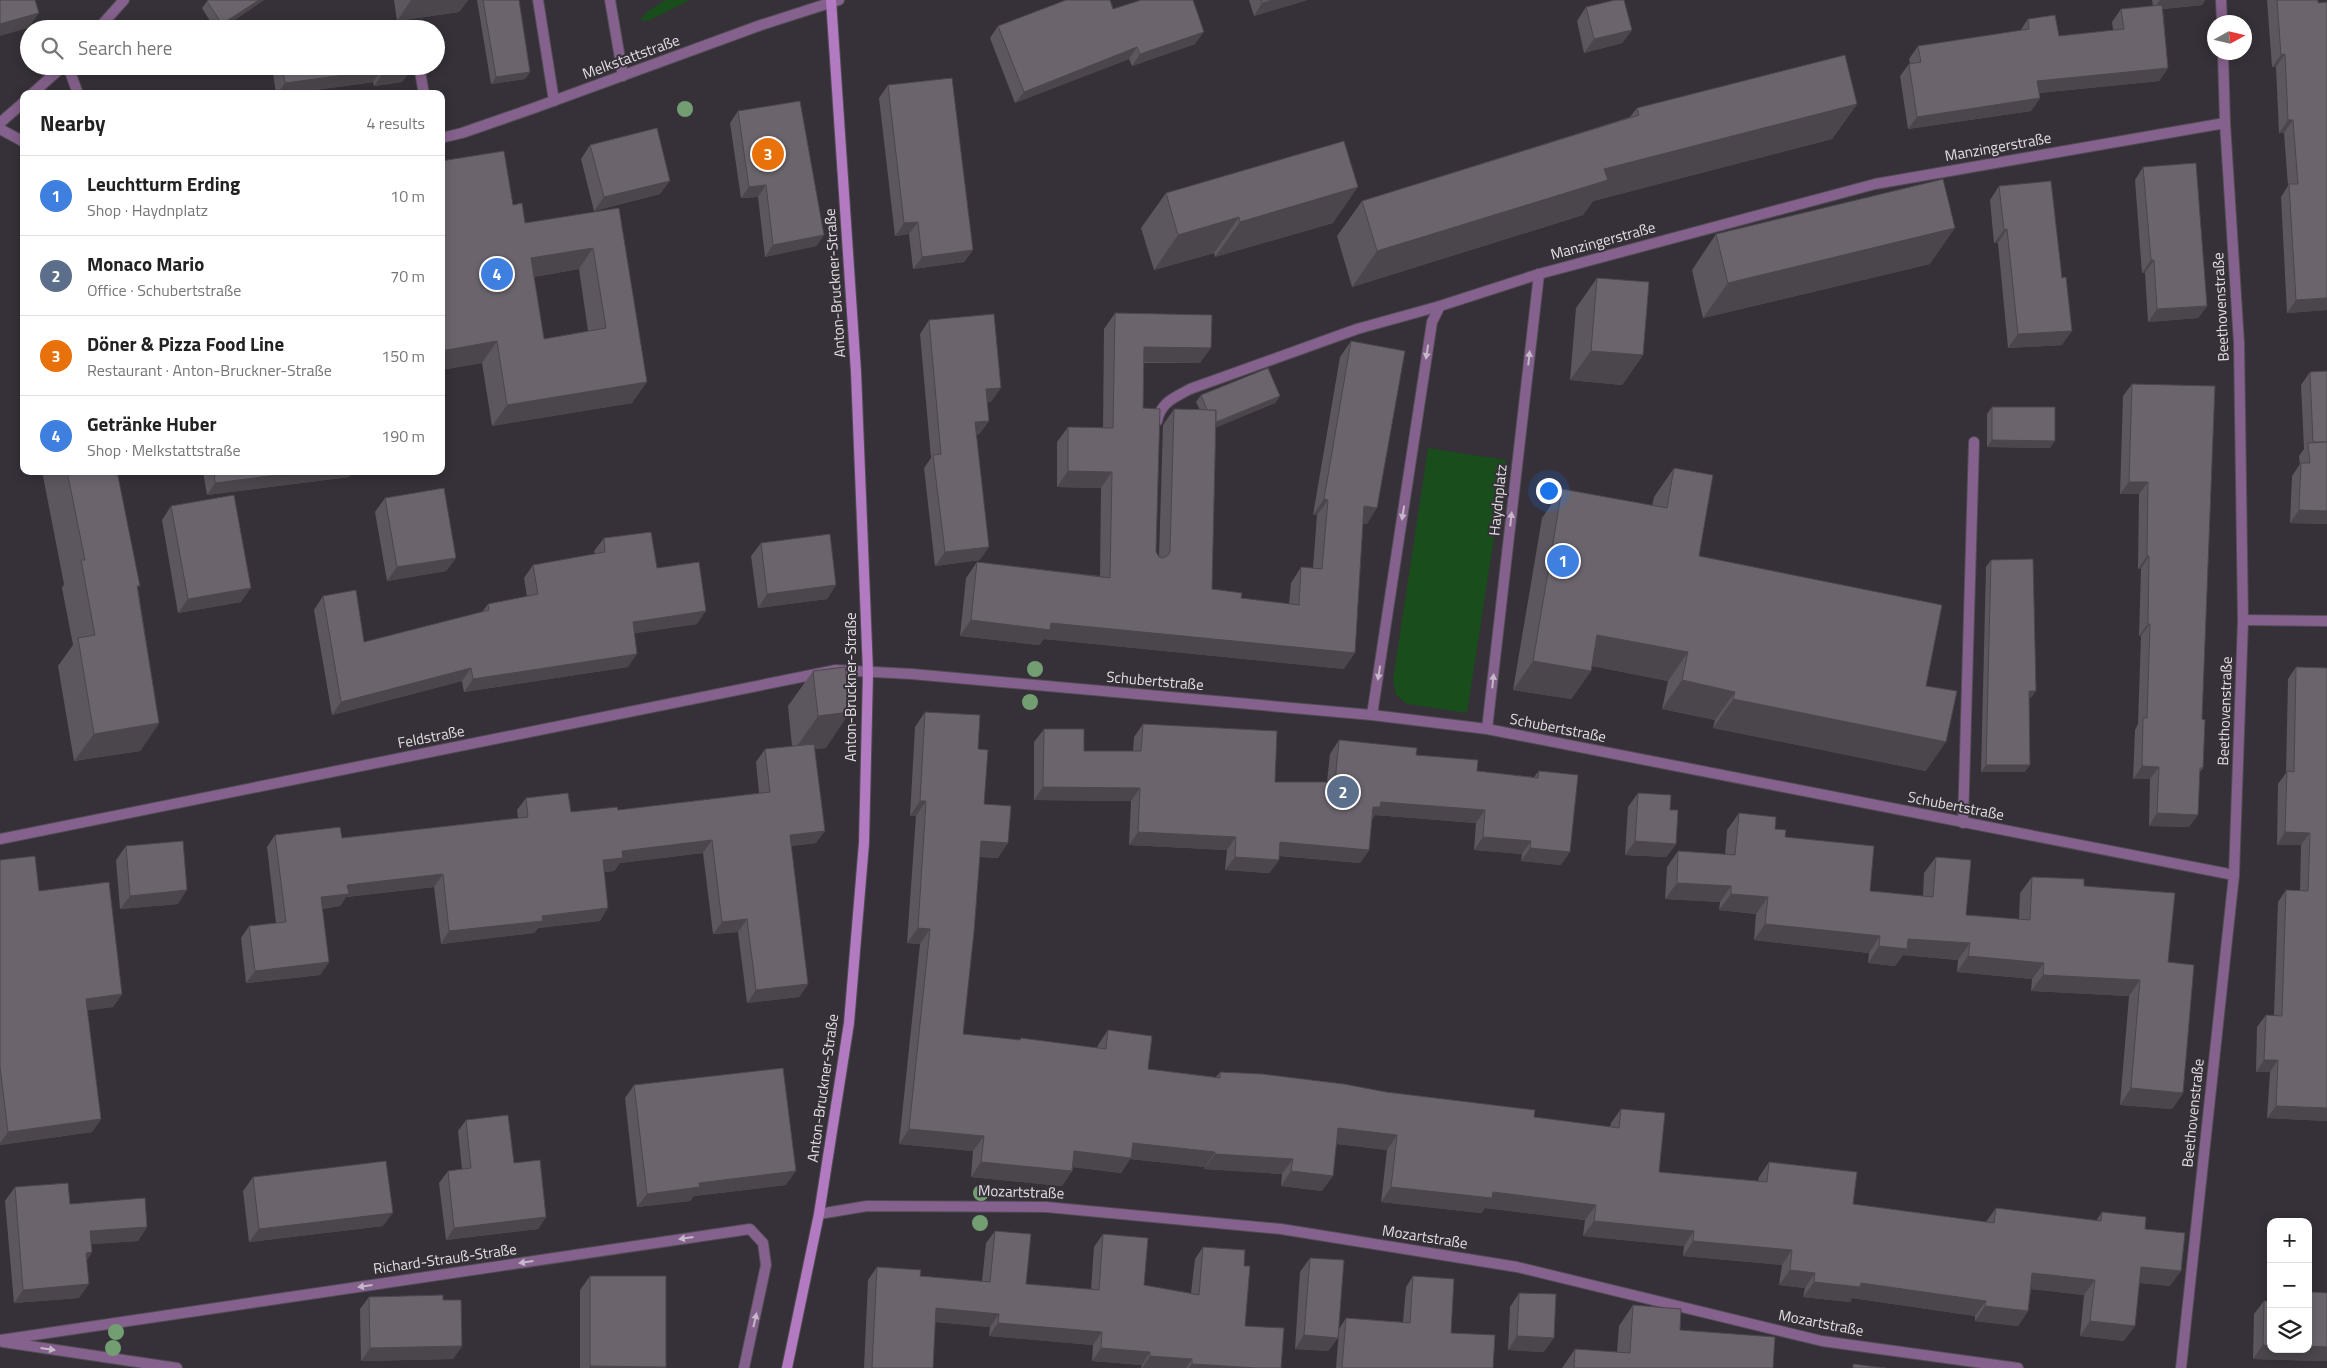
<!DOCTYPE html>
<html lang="en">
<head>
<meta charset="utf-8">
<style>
	body { margin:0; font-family:"Titillium Web",sans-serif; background:#f6f6f6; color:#222 }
	.controls { position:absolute; right:15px; bottom:15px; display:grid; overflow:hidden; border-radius:10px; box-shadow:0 2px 12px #0003 }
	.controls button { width:45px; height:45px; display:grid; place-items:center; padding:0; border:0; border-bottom:1px solid #e0e0e0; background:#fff; color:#222; font:25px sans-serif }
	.compass { position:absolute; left:2207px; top:15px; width:45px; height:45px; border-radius:50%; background:#fff; box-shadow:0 2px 12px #0003; rotate:82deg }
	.you { position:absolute; left:1548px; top:490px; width:18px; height:18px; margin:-12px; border:4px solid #fff; border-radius:50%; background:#1a73e8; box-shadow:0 0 0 8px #1a73e833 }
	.badge { display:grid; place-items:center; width:32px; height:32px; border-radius:50%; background:#111827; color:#fff; font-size:16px; font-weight:700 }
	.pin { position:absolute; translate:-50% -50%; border:2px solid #fff; box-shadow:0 1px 5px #0006 }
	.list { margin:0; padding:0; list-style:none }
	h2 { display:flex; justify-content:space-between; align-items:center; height:65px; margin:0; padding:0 20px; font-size:21px }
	h2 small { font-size:16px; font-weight:400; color:#767676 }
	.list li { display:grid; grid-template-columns:32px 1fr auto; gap:15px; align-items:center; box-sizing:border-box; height:80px; padding:0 20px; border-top:1px solid #e0e0e0 }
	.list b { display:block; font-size:19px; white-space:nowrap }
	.list p { margin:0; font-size:16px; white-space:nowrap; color:#767676 }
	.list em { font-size:16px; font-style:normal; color:#767676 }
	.icon { flex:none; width:28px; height:28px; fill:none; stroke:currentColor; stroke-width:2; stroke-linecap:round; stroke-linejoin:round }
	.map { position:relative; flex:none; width:2327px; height:1368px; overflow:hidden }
	.search { position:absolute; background:#fff; box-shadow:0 2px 12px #0003; left:20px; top:20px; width:425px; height:55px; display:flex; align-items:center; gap:12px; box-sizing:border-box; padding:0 18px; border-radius:28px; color:#767676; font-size:19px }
	.panel { position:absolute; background:#fff; box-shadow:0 2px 12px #0003; left:20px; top:90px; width:425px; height:385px; border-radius:10px }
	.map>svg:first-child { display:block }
	.green { fill:#194d1b }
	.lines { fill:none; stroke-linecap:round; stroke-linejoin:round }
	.service-casing { stroke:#514c53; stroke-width:12 }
	.minor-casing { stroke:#514c53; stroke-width:12 }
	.secondary-casing { stroke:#514c53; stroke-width:12 }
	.service { stroke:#85618d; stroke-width:10 }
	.minor { stroke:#85618d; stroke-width:10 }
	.secondary { stroke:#b27ac0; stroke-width:10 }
	.tree { fill:#729e72 }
	.wall { fill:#5c565e; fill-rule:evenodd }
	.shaded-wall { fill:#4b464c }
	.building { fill:#6b646d; stroke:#4b464c; fill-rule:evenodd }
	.oneway { fill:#c5b8c8 }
	.labels { text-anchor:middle; stroke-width:4; stroke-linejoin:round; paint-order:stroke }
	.street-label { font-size:15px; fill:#e1dde2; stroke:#363038 }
</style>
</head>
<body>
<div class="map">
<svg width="2327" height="1368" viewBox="0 0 2327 1368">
	<rect width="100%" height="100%" fill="#363038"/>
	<g class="green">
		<path d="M665 0H690L648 21 640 20 648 11Z"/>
		<path d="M1428 448 1506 460 1467 713 1407 704 1396 695 1393 680Z"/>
	</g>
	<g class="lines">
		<defs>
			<g id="service">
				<path d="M538 0 554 101"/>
				<path d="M610 0 623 76"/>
				<path d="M419 66 424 94"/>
				<path d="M1157 421C1161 402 1174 398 1190 389L1357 329 1440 306"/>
				<path d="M1963 823 1974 442"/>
			</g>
			<g id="minor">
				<path d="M2221 0 2222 22"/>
				<path d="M98 29 124 0"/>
				<path d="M68 66 78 94"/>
				<path d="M32 94 63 66"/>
				<path d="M0 123 24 102"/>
				<path d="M0 129 24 142"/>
				<path d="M441 138 462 133 534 108 761 25 839 0"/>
				<path d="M2243 620 2327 621"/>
				<path d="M1372 715 1432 322 1440 306 1539 274 1875 184 2225 123"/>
				<path d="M1487 729 1539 274"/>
				<path d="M0 839 836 670 912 674 1372 715 1487 729 2234 875"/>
				<path d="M819 1214 867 1206 1046 1207 1281 1229 1517 1267 1822 1341 2018 1368"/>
				<path d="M0 1340 750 1229 763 1243 766 1265 744 1368"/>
				<path d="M3 1342 177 1368"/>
				<path d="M2181 1368 2234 875 2243 620 2239 343 2225 123 2223 52"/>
			</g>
			<path id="secondary" d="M787 1368 819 1214 849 1023 864 843 868 672 856 372 831 0"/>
		</defs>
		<use href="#service" class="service-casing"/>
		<use href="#minor" class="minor-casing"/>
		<use href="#secondary" class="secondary-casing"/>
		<use href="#service" class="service"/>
		<use href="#minor" class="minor"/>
		<use href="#secondary" class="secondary"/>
	</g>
	<g class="tree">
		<circle cx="685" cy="109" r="8"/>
		<circle cx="1035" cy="669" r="8"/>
		<circle cx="1030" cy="702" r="8"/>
		<circle cx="981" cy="1193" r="8"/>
		<circle cx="980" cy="1223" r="8"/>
		<circle cx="116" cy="1332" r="8"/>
		<circle cx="113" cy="1348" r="8"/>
	</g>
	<g class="wall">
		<path d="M208 0H264L221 29H215L202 8Z"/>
		<path d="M394 0H468L459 12 397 21Z"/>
		<path d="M477 0H519L530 72 525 79 491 84Z"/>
		<path d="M1249 0H1307L1254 16Z"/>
		<path d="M2152 0H2205L2202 5 2163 9 2168 68 2159 81 2039 93 2040 98 2031 111 1908 129 1900 76 1909 64 1910 63 1909 59 1918 46 2020 31 2028 19 2059 36 2113 30 2112 22 2121 9 2153 6Z"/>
		<path d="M2267 0H2318L2327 310 2287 313 2281 197 2288 186 2284 133H2279L2276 67H2272Z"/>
		<path d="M1586 7 1632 30 1622 43 1584 53 1577 21Z"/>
		<path d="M998 26 1195 44 1132 66 1129 59 1015 103 990 38Z"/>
		<path d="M272 66H410L411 70 402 82 374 86 373 82 287 94H276Z"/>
		<path d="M888 85 973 250 964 262 913 269 909 234 895 236 879 98Z"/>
		<path d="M1857 104 1832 139 1593 201 1583 215 1352 287 1337 236 1362 201 1630 117 1637 108Z"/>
		<path d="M738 111 824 235 816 246 765 257 758 197 741 198 730 123Z"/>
		<path d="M590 145 660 194 594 211 581 159Z"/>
		<path d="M441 161 513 205 525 223 619 208 632 403 492 426 482 363 441 370ZM579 269 588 331 544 339 534 277Z"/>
		<path d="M2143 167 2207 306 2198 318 2148 322 2145 273H2142L2135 180Z"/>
		<path d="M1999 186 2062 345 2008 348 1998 243H1994L1990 200Z"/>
		<path d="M1166 193 1333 223 1215 257 1214 253 1154 270 1141 228Z"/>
		<path d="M1716 234 1930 264 1703 318 1692 270Z"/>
		<path d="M1597 278 1643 355 1622 385 1570 380 1576 308Z"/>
		<path d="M1115 313 1200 363H1144L1143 408 1156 552 1159 557 1163 425 1174 409 1200 410 1196 402 1201 395 1280 396 1275 403 1216 427 1212 589 1241 598 1289 604 1291 583 1301 567 1313 568 1317 515H1313L1340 357 1351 341 1367 524 1363 523 1344 669 1044 639 1039 645 960 636 966 578 977 562 1100 576 1101 488 1057 487V442L1068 427 1103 428 1104 329Z"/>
		<path d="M929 320 991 402H987L989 421 979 434 976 435 980 560 935 566 924 468 931 458 920 334Z"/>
		<path d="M24 324V349L20 329Z"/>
		<path d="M24 365V381L21 369Z"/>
		<path d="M2327 371V524L2290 523 2292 476 2300 464 2299 456 2304 449 2301 385 2310 372Z"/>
		<path d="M2132 384 2202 719 2203 768 2199 773 2189 827 2149 826 2150 779H2133L2135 730 2138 724 2141 636H2139L2141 569H2138L2139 494H2120L2123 396Z"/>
		<path d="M1992 407 2050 448 1987 447V414Z"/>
		<path d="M1674 468 1699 556 1926 686V771L1713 728 1715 720 1662 709 1668 681 1592 666 1591 671 1571 699 1513 690 1542 518 1562 489 1652 506 1654 497Z"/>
		<path d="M42 471H117L138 588 159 723 140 751 74 761 58 666 73 645 62 588 64 584Z"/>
		<path d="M203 471H353L349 477 207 495Z"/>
		<path d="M385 498 456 558 446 571 387 581 375 512Z"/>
		<path d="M171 506 241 602 178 613 162 520Z"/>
		<path d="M604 538 657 568 697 624 634 633 628 667 464 692 462 681 332 715 314 610 323 596 364 642 482 612 488 604 527 597 524 578 533 565 595 554 594 551Z"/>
		<path d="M761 543 836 585 827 599 758 608 751 556Z"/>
		<path d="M1991 560 2031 698H2029L2025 772H1981L1986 567Z"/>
		<path d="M2296 667 2327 668V1121L2267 1118 2270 1072H2256L2257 1027 2266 1015H2274L2278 902 2286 890H2300L2301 845H2277L2278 784 2286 773 2288 679Z"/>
		<path d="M813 671 826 748 815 749 816 843 791 846 808 984 799 997 747 1003 738 932 713 934 703 853 620 863 614 871 604 872 600 921 538 928 534 933 441 944 434 887 346 897 340 906 322 909 329 962 320 975 246 983 241 938 249 926 276 923 267 847 275 835 342 838 518 818 517 810 526 798 571 812 618 810 759 793 756 762 765 749 792 746 788 706Z"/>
		<path d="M925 712 978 749 984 804 998 858 980 857 963 1034 1020 1040 1021 1038 1097 1048 1098 1045 1108 1030 1148 1069 1216 1077 1220 1072 1534 1117 1610 1127 1611 1123 1621 1109 1659 1172 1758 1181 1759 1177 1769 1162 1853 1204 1986 1222 1996 1208 2096 1221 2102 1212 2145 1229 2170 1286 2140 1283 2124 1341 2080 1336 2084 1295 2031 1289 2028 1311 2018 1326 1975 1321V1316L1852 1298 1850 1302 1803 1297 1805 1288 1779 1285 1782 1265 1683 1256 1684 1246 1583 1236 1585 1220 1485 1208 1481 1213 1381 1202 1387 1150 1337 1144 1322 1191 1281 1186 1282 1174 1204 1169 1205 1167 1130 1159 1121 1173 1073 1167 1072 1171 1062 1186 971 1177 973 1151 899 1144 920 944 907 943 916 816H910L915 727Z"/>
		<path d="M1143 724 1275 782H1327L1330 754 1339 740 1416 755 1477 771 1534 777 1539 771 1561 865 1521 861 1522 854 1474 850 1476 823 1375 815 1372 820 1369 850 1360 863 1279 856V860L1269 873 1225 870 1227 850 1129 845 1131 801 1034 800V742L1044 729 1084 751H1133L1134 737Z"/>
		<path d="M1638 793 1670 810 1676 844 1666 857 1625 855 1628 807Z"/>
		<path d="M1739 813 1775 829 1785 837 1870 891 1923 896 1924 873 1936 857 1966 915 2019 919 2020 893 2032 877 2084 886 2168 962 2183 1093 2172 1109 2120 1105 2129 996 2031 991 2032 979 1957 972 1958 960 1903 955 1895 966 1868 963 1869 953 1754 940 1756 914 1719 910 1720 902 1665 899 1667 867 1678 851 1725 854 1727 830Z"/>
		<path d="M126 846 178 904 120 909 116 860Z"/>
		<path d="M0 860 39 891 122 994 113 1007 87 1010 101 1119 92 1132 0 1145Z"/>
		<path d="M634 1085 786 1185 694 1196 690 1201 637 1207 625 1098Z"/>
		<path d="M466 1120 514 1163 546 1217 538 1229 446 1240 439 1183 448 1171 462 1169 458 1131Z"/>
		<path d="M253 1177 383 1226 249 1242 243 1191Z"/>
		<path d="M15 1187 70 1204 147 1227 138 1241 91 1244 92 1252 87 1260 79 1298 14 1303 5 1201Z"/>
		<path d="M995 1231 1026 1284 1091 1289 1094 1247 1103 1234 1144 1285 1191 1293 1195 1259 1203 1247 1244 1266 1245 1326 1281 1368H1141L1142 1365 1092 1361 1093 1345 989 1336 990 1327 935 1322 933 1368H864L868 1280 877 1267 920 1276 982 1281 986 1243Z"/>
		<path d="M1310 1258 1338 1338 1328 1351 1295 1349 1300 1272Z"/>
		<path d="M590 1276 666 1367 665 1368H580V1290Z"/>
		<path d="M1413 1276 1451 1333 1493 1368H1336L1339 1329 1346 1318 1403 1322 1406 1287Z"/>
		<path d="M2311 1292 2327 1293V1361L2253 1359 2254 1314 2264 1301H2271V1349H2308V1296Z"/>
		<path d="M1519 1293 1544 1352 1508 1350 1510 1307Z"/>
		<path d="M369 1297 443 1300 462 1346 453 1359 361 1361 360 1309Z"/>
		<path d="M1633 1305 1680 1330 1773 1368H1562L1575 1349 1617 1352 1619 1326Z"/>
	</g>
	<g class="shaded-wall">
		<path d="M259 0H264L221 29H219L222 24Z"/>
		<path d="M411 0H468L459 12 397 21Z"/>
		<path d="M1274 0H1307L1254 16 1262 3Z"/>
		<path d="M2160 0H2205L2202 5 2153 10Z"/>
		<path d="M39 13 28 28 0 36V24Z"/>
		<path d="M1632 30 1622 43 1584 53 1594 39Z"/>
		<path d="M1204 32 1195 44 1132 66 1140 54Z"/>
		<path d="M1137 47 1129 59 1015 103 1024 92Z"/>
		<path d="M2285 54 2276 67H2272L2281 55Z"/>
		<path d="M2168 68 2159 81 2028 94 2037 81Z"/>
		<path d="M382 70 373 82 287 94H277L285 83Z"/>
		<path d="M411 70 402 82 374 86 382 74Z"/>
		<path d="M530 72 525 79 491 84 496 77Z"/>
		<path d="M2040 98 2031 111 1908 129 1917 117Z"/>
		<path d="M1857 104 1832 139 1593 201 1583 215 1352 287 1377 251 1604 169Z"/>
		<path d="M2288 120H2293L2284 133H2279Z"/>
		<path d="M670 181 660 194 594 211 604 197Z"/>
		<path d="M766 185 758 197 741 198 749 187Z"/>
		<path d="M1358 187 1333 223 1215 257 1240 222Z"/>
		<path d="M1239 217 1214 253 1154 270 1178 235Z"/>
		<path d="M918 222 909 234 895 236 904 223Z"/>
		<path d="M1955 228 1930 264 1703 318 1728 283Z"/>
		<path d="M2007 229 1998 243H1994L2004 230Z"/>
		<path d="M824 235 816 246 765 257 773 245Z"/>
		<path d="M593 248 579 269 516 280 531 258Z"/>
		<path d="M973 250 964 262 913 269 922 257Z"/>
		<path d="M2151 260H2154L2145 273H2142Z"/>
		<path d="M2327 298V310L2287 313 2296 300Z"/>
		<path d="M2207 306 2198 318 2148 322 2157 309Z"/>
		<path d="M2072 331 2062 345 2008 348 2018 334Z"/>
		<path d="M497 341 482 363 441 370V351Z"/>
		<path d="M1144 347 1211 348 1200 363 1133 362Z"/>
		<path d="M1591 351 1643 355 1622 385 1570 380Z"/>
		<path d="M647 382 632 403 492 426 507 405Z"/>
		<path d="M1001 388 991 402 976 403 986 389Z"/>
		<path d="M1280 396 1275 403 1208 431 1213 424Z"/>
		<path d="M989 421 979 434 965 436 975 422Z"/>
		<path d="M1992 440 2055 441 2050 448 1987 447Z"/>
		<path d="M309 471H353L349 477 207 495 215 483Z"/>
		<path d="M1068 471 1112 472 1101 488 1057 487Z"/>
		<path d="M2129 482H2148L2139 494H2120Z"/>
		<path d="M1324 499 1328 500 1317 515H1313Z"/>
		<path d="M1364 506 1377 508 1367 524 1353 522Z"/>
		<path d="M2299 510 2327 511V524L2290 523Z"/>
		<path d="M989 547 980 560 935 566 945 552Z"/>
		<path d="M2147 556H2149L2141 569H2138Z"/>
		<path d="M456 558 446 571 387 581 397 567Z"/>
		<path d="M836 585 827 599 758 608 767 594Z"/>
		<path d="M251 588 241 602 178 613 188 599Z"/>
		<path d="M706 611 697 624 624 635 633 622Z"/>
		<path d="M971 620 1051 623 1355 653 1344 669 1044 639 1039 645 960 636Z"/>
		<path d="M2148 624H2150L2141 636H2139Z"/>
		<path d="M1597 635 1688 652 1668 681 1577 663Z"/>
		<path d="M637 654 628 667 464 692 473 679Z"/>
		<path d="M1533 661 1591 671 1571 699 1513 690Z"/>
		<path d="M471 668 462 681 332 715 341 702Z"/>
		<path d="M1682 680 1735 692 1715 720 1662 709Z"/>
		<path d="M2029 691H2036L2031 698H2024Z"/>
		<path d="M1733 699 1946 742 1926 771 1713 728Z"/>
		<path d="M850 712 826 748 793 752 818 716Z"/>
		<path d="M159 723 140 751 74 761 94 734Z"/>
		<path d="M1986 765H2030L2025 772H1981Z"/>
		<path d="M2142 766 2159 767 2150 779H2133Z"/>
		<path d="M1043 787 1140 788 1131 801 1034 800Z"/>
		<path d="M920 801H926L916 816H910Z"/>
		<path d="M1381 802 1485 810 1476 823 1375 815 1371 820 1373 807Z"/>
		<path d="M2157 813 2198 815 2189 827 2149 826Z"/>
		<path d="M825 831 816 843 781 847 790 835Z"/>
		<path d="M1138 832 1236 837 1227 850 1129 845Z"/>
		<path d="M2285 832 2310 833 2301 845H2277Z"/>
		<path d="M1483 837 1531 841 1522 854 1474 850Z"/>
		<path d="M712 840 703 853 620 863 614 871 594 873 603 860 622 851Z"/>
		<path d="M981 841 1008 843 998 858 970 856Z"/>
		<path d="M1635 841 1676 844 1666 857 1625 855Z"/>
		<path d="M1280 842 1369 850 1360 863 1271 855Z"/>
		<path d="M1530 848 1570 852 1561 865 1521 861Z"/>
		<path d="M1235 857 1279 860 1269 873 1225 870Z"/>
		<path d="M443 874 434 887 346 897 340 906 312 910 321 897 347 885Z"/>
		<path d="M1677 883 1731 886 1720 902 1665 899Z"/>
		<path d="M187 890 178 904 120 909 130 896Z"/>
		<path d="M1731 894 1768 897 1756 914 1719 910Z"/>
		<path d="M608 908 600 921 538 928 534 933 441 944 449 931 542 916Z"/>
		<path d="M747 919 738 932 713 934 722 922Z"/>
		<path d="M1765 924 1880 936 1869 953 1754 940Z"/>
		<path d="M918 928 930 929 920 944 907 943Z"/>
		<path d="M1908 939 1970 943 1958 960 1903 955 1895 966 1868 963 1879 946Z"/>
		<path d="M1968 956 2044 963 2032 979 1957 972Z"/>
		<path d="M329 962 320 975 246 983 255 971Z"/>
		<path d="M2043 975 2140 980 2129 996 2031 991Z"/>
		<path d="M808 984 799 997 747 1003 756 990Z"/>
		<path d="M122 994 113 1007 77 1012 86 999Z"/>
		<path d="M2264 1060H2278L2270 1072H2256Z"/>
		<path d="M2131 1088 2183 1093 2172 1109 2120 1105Z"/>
		<path d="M2276 1106 2327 1108V1121L2267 1118Z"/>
		<path d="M101 1119 92 1132 0 1145V1143L8 1132Z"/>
		<path d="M1338 1128 1397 1135 1387 1150 1328 1143Z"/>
		<path d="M909 1129 984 1136 973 1151 899 1144Z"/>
		<path d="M1133 1143 1215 1152 1205 1167 1130 1159 1121 1173 1064 1166 1074 1151Z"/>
		<path d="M1215 1154 1293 1159 1282 1174 1204 1169Z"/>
		<path d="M981 1162 1072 1171 1062 1186 971 1177Z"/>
		<path d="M796 1171 786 1185 694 1196 690 1201 637 1207 647 1194 699 1183Z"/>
		<path d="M1291 1171 1333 1176 1322 1191 1281 1186Z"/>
		<path d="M1391 1187 1493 1192 1596 1205 1585 1220 1485 1208 1481 1213 1381 1202Z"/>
		<path d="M393 1213 383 1226 249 1242 259 1229Z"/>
		<path d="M546 1217 538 1229 446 1240 454 1228Z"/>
		<path d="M1594 1221 1694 1231 1684 1246 1583 1236Z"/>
		<path d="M147 1227 138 1241 81 1245 90 1231Z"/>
		<path d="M1693 1241 1792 1250 1782 1265 1683 1256Z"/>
		<path d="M92 1252 82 1266 86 1253Z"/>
		<path d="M2141 1267 2181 1271 2170 1286 2131 1282Z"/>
		<path d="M1790 1270 1815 1273 1805 1288 1779 1285Z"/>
		<path d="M2032 1273 2095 1280 2084 1295 2022 1288Z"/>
		<path d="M1814 1282 1861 1283 1986 1301 1975 1316 1852 1298 1850 1302 1803 1297Z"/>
		<path d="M89 1284 79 1298 14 1303 23 1290Z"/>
		<path d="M1985 1306 2028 1311 2018 1326 1975 1321Z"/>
		<path d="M936 1308 999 1314 990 1327 927 1321Z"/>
		<path d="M2090 1321 2135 1326 2124 1341 2080 1336Z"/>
		<path d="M998 1323 1102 1332 1093 1345 989 1336Z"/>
		<path d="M1304 1335 1338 1338 1328 1351 1295 1349Z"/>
		<path d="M1517 1336 1554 1338 1544 1352 1508 1350Z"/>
		<path d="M2263 1345 2271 1346V1349H2308V1346L2327 1347V1361L2253 1359Z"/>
		<path d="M462 1346 453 1359 361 1361 370 1348Z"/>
		<path d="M1101 1348 1150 1352 1142 1365 1092 1361Z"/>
		<path d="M1150 1356 1192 1359 1186 1368H1142Z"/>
		<path d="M1192 1364 1256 1368H1189Z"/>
		<path d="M590 1366 666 1367 665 1368H589Z"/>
	</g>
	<g class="building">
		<path d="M0 0H35L39 13 0 24Z"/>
		<path d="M208 0H259L222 24 207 1Z"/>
		<path d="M483 0H519L530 72 496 77Z"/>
		<path d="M1066 0H1110L1113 9 1141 0H1193L1204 32 1140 54 1137 47 1024 92 998 26Z"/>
		<path d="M1261 0H1274L1262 3Z"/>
		<path d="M1615 0H1624L1632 30 1594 39 1586 7Z"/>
		<path d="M2277 0H2318V3L2327 2V298L2296 300 2289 184H2298L2293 120H2288L2285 54 2281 55Z"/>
		<path d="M2162 5 2168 68 2037 81 2040 98 1917 117 1909 64 1921 62 1918 46 2029 29 2028 19 2055 15 2059 36 2124 29 2121 9Z"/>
		<path d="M345 21 346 29H287Z"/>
		<path d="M405 23 406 29H359Z"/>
		<path d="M1845 55 1857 104 1604 169 1608 180 1377 251 1362 201 1639 115 1637 108Z"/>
		<path d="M282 66H410L411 70 382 74V70L285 83Z"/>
		<path d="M952 78 973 250 922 257 918 222 904 223 888 85Z"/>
		<path d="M800 101 824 235 773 245 766 185 749 187 738 111Z"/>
		<path d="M657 128 670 181 604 197 590 145Z"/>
		<path d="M1344 141 1358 187 1240 222 1239 217 1178 235 1166 193Z"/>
		<path d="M504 151 513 205 522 203 525 223 619 208 647 382 507 405 497 341 441 351V161ZM593 248 606 328 544 339 531 258Z"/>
		<path d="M2196 163 2207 306 2157 309 2154 260H2151L2143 167Z"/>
		<path d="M1943 179 1955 228 1728 283 1716 234Z"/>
		<path d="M2051 181 2062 278 2066 277 2072 331 2018 334 2007 229 2004 230 1999 186Z"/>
		<path d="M1597 278 1649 282 1643 355 1591 351Z"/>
		<path d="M1115 313 1212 315 1211 348 1144 347 1143 408 1160 409 1156 552 1159 557 1163 558 1168 555 1170 552 1174 409 1216 410 1212 589 1242 593 1241 598 1299 605 1301 567 1322 569 1328 500 1324 499 1351 341 1405 351 1377 508 1364 506 1355 653 1051 623 1050 630 971 620 977 562 1110 578 1112 472 1068 471V427L1113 428Z"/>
		<path d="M994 314 1001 388 986 389 989 421 975 422 989 547 945 552 933 455 941 454 929 320Z"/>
		<path d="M1268 368 1280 396 1216 422V410H1207L1201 395Z"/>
		<path d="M2327 371V442H2313L2310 372Z"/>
		<path d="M2132 384 2215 386 2202 719 2205 720 2203 768H2200L2198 815 2157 813 2159 767 2142 766 2143 718H2147L2150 624H2148L2149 556H2147L2148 482H2129Z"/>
		<path d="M1992 407H2055V441L1992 440Z"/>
		<path d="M2327 442V511L2299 510 2301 463H2310L2308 443Z"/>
		<path d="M1674 468 1713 475 1699 556 1942 605 1926 686 1957 691 1946 742 1733 699 1735 692 1682 680 1688 652 1597 635 1591 671 1533 661 1562 489 1667 508Z"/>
		<path d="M67 471H117L140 586H137L159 723 94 734 78 638 95 635 81 560H85Z"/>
		<path d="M214 471H309L215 483Z"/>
		<path d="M444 488 456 558 397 567 385 498Z"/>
		<path d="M234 495 251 588 188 599 171 506Z"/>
		<path d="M651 532 657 568 699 562 706 611 633 622 637 654 473 679 471 668 341 702 323 596 356 590 364 642 489 610 488 604 538 594 533 565 605 552 604 538Z"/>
		<path d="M830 534 836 585 767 594 761 543Z"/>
		<path d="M2033 559 2036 691H2029L2030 765H1986L1991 560Z"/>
		<path d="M845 667 850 712 818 716 813 671Z"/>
		<path d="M2296 667 2327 668V1108L2276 1106 2278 1060H2264L2266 1015 2282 1016 2286 890 2308 891 2310 833 2285 832 2287 771 2294 772Z"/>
		<path d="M925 712 980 715 978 749 988 750 984 804 1011 806 1008 843 981 841 974 932 963 1034 1020 1040 1021 1038 1106 1049 1108 1030 1152 1036 1148 1069 1220 1078V1072L1262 1074 1344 1084 1386 1092 1535 1110 1534 1117 1619 1128 1621 1109 1665 1113 1659 1172 1767 1182 1769 1162 1857 1172 1853 1204 1994 1223 1996 1208 2101 1221 2102 1212 2146 1217 2145 1229 2185 1233 2181 1271 2141 1267 2135 1326 2090 1321 2095 1280 2032 1273 2028 1311 1985 1306 1986 1301 1861 1283 1860 1287 1814 1282 1815 1273 1790 1270 1792 1250 1693 1241 1694 1231 1594 1221 1596 1205 1493 1192 1492 1198 1391 1187 1397 1135 1338 1128 1333 1176 1291 1171 1293 1159 1215 1154V1152L1133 1143 1131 1158 1074 1151 1072 1171 981 1162 984 1136 909 1129 930 929 918 928 926 801H920Z"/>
		<path d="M1143 724 1277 731 1275 782H1335L1339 740 1417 748 1416 755 1478 760 1477 771 1538 778 1539 771 1578 775 1570 852 1530 848 1531 841 1483 837 1485 810 1381 802 1380 807H1373L1369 850 1280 842 1279 860 1235 857 1236 837 1138 832 1140 788 1043 787 1044 729H1084V751H1141Z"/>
		<path d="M814 744 825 831 790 835 808 984 756 990 747 919 722 922 712 840 622 851 623 858 603 860 608 908 542 916 543 921 449 931 443 874 347 885 349 894 321 897 329 962 255 971 249 926 286 922 275 835 340 827 342 838 528 817 526 798 568 793 571 812 617 807 618 810 770 792 765 749Z"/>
		<path d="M1638 793 1671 795 1670 810H1678L1676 844 1635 841Z"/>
		<path d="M1739 813 1776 817 1775 829 1786 830 1785 837 1874 846 1870 891 1933 897 1936 857 1971 860 1966 915 2030 920 2032 877 2084 879V886L2175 893 2168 962 2194 965 2183 1093 2131 1088 2140 980 2043 975 2044 963 1968 956 1970 943 1908 939 1907 949 1879 946 1880 936 1765 924 1768 897 1731 894V886L1677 883 1678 851 1735 855Z"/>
		<path d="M183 841 187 890 130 896 126 846Z"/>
		<path d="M35 856 39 891 109 882 122 994 86 999 101 1119 8 1132 0 1067V860Z"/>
		<path d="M783 1068 796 1171 699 1183 700 1187 647 1194 634 1085Z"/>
		<path d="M508 1115 514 1163 540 1160 546 1217 454 1228 448 1171 471 1168 466 1120Z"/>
		<path d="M386 1161 393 1213 259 1229 253 1177Z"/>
		<path d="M68 1183 70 1204 145 1198 147 1227 90 1231 92 1252 86 1253 89 1284 23 1290 15 1187Z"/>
		<path d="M995 1231 1031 1234 1026 1284 1099 1290 1103 1234 1148 1238 1144 1285 1199 1295 1203 1247 1245 1250 1244 1266H1250L1245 1326 1284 1328 1281 1368H1256L1192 1364V1359L1150 1356V1352L1101 1348 1102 1332 998 1323 999 1314 936 1308 933 1368H872L877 1267 921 1270 920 1276 990 1282Z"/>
		<path d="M1310 1258 1344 1260 1338 1338 1304 1335Z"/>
		<path d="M590 1276H666V1367L590 1366Z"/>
		<path d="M1413 1276 1454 1279 1451 1333 1495 1335 1493 1368H1342L1346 1318 1410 1323Z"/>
		<path d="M2311 1292 2327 1293V1347L2308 1346V1302H2310Z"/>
		<path d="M1519 1293 1556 1294 1554 1338 1517 1336Z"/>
		<path d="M443 1295V1300H461L462 1346 370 1348 369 1297Z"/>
		<path d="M2264 1301H2271V1346L2263 1345Z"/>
		<path d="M1633 1305 1681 1309 1680 1330 1775 1337 1773 1368H1574L1575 1349 1630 1353Z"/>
		<path d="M1853 1364 1886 1368H1853Z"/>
	</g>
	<defs><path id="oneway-solid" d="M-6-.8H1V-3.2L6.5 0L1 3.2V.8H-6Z" transform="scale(1.25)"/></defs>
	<g class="oneway">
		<use href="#oneway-solid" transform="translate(1427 352) rotate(99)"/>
		<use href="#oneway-solid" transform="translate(1529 358) rotate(-84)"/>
		<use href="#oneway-solid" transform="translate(1403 513) rotate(99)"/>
		<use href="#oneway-solid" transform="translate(1511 519) rotate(-84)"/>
		<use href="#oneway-solid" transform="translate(1379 673) rotate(99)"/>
		<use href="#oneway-solid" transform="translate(1493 681) rotate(-84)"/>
		<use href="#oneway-solid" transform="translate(686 1238) rotate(172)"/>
		<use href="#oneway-solid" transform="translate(526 1262) rotate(172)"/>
		<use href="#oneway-solid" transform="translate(365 1286) rotate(172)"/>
		<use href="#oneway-solid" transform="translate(755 1320) rotate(-77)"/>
		<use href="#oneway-solid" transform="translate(48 1349) rotate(8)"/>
	</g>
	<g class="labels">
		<g class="street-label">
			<text transform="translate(631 57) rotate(-20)" y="5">Melkstattstraße</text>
			<text transform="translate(1998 147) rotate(-10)" y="5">Manzingerstraße</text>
			<text transform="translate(1603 241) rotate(-15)" y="5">Manzingerstraße</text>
			<text transform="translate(835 283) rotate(-94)" y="5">Anton-Bruckner-Straße</text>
			<text transform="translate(2221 307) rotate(-93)" y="5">Beethovenstraße</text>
			<text transform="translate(1498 500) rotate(-84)" y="5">Haydnplatz</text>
			<text transform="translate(1155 681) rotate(5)" y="5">Schubertstraße</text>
			<text transform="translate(851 687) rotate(-90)" y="5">Anton-Bruckner-Straße</text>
			<text transform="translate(2225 711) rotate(-88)" y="5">Beethovenstraße</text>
			<text transform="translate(1558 728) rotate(11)" y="5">Schubertstraße</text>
			<text transform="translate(431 737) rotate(-11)" y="5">Feldstraße</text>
			<text transform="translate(1956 806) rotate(11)" y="5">Schubertstraße</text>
			<text transform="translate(823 1088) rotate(-82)" y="5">Anton-Bruckner-Straße</text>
			<text transform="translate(2193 1113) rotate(-84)" y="5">Beethovenstraße</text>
			<text transform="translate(1021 1192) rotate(2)" y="5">Mozartstraße</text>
			<text transform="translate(1425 1237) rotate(9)" y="5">Mozartstraße</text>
			<text transform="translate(445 1259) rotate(-8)" y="5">Richard-Strauß-Straße</text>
			<text transform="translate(1821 1323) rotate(11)" y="5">Mozartstraße</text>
		</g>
	</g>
</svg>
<div class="controls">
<button>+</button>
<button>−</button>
<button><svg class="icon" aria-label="layers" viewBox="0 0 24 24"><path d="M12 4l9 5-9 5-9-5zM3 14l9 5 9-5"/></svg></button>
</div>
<svg class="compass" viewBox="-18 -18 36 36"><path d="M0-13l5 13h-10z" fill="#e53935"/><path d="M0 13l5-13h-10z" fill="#767676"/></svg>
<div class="you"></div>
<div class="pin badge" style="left:1563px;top:561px;background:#3f7fe0">1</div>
<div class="pin badge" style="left:1343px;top:792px;background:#5c6f8a">2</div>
<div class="pin badge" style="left:768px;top:154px;background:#e8710a">3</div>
<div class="pin badge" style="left:497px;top:274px;background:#3f7fe0">4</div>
<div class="search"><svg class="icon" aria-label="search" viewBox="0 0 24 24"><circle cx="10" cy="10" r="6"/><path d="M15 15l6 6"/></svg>Search here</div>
<section class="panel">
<h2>Nearby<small>4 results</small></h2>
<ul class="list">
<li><span class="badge" style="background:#3f7fe0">1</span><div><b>Leuchtturm Erding</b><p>Shop · Haydnplatz</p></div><em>10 m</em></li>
<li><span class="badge" style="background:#5c6f8a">2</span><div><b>Monaco Mario</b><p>Office · Schubertstraße</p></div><em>70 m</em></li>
<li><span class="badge" style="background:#e8710a">3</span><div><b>Döner &amp; Pizza Food Line</b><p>Restaurant · Anton-Bruckner-Straße</p></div><em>150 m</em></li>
<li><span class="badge" style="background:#3f7fe0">4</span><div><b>Getränke Huber</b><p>Shop · Melkstattstraße</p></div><em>190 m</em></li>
</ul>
</section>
</div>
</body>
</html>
